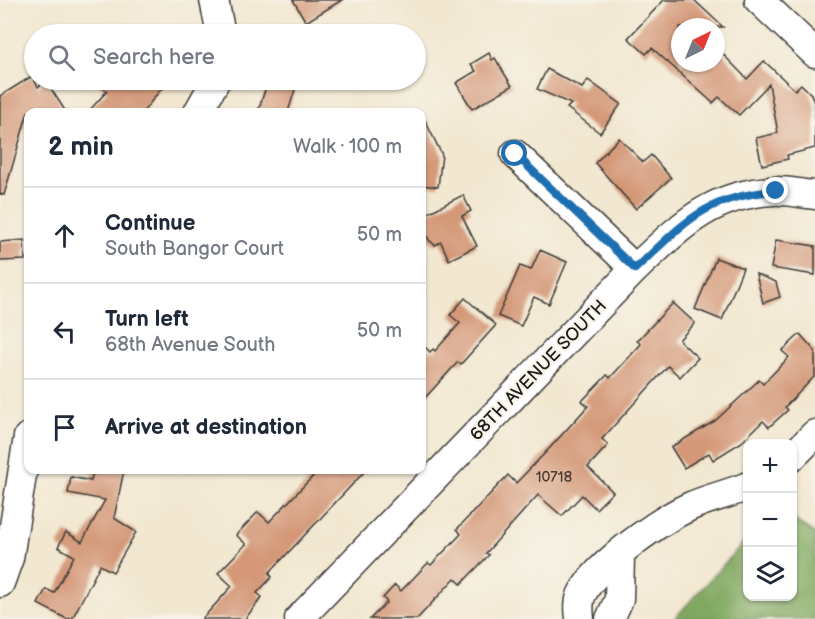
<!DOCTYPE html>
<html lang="en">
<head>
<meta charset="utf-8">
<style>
	body { margin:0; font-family:"Balsamiq Sans",sans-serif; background:#f2f2f3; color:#1f2937 }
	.controls { position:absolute; right:18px; bottom:18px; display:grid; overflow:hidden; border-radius:12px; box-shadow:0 2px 4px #0004 }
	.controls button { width:54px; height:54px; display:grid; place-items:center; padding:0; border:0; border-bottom:2px solid #e0e1e3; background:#fff; color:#1f2937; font:30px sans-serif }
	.compass { position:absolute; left:671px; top:18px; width:54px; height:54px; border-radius:50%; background:#fff; box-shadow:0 2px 4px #0004; rotate:43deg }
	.stop { position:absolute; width:18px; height:18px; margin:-14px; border:4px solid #1f6fb2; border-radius:50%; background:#fff }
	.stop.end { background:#1f6fb2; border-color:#fff; box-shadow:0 2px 6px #0008 }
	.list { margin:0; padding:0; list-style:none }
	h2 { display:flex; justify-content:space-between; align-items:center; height:78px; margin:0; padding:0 24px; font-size:26px }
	h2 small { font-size:20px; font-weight:400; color:#747a83 }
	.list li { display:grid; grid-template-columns:39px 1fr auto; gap:18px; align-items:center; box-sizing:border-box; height:96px; padding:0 24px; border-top:2px solid #e0e1e3 }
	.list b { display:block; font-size:22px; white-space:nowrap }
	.list p { margin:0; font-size:20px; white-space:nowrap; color:#747a83 }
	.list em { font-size:20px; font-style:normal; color:#747a83 }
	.icon { flex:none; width:33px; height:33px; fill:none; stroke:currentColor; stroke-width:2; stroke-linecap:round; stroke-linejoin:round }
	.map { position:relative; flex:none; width:815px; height:619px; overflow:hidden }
	.search { position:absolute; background:#fff; box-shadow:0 2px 4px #0004; left:24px; top:24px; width:402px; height:66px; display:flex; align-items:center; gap:15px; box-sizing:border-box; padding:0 21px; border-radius:33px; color:#747a83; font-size:22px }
	.panel { position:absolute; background:#fff; box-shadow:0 2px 4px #0004; left:24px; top:108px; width:402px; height:366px; border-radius:12px }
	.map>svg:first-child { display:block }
	.forest { fill:#7fa75e; stroke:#4e623d; stroke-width:1.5 }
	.building { fill:#d49878 }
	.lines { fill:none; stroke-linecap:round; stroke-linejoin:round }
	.minor-casing { stroke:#3c3a37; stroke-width:31 }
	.minor { stroke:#fff; stroke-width:28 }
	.route { stroke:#1f6fb2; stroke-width:8 }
	.labels { text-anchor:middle; stroke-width:4.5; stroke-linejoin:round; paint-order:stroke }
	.number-label { font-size:15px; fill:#4a3b33 }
	.street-label { font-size:18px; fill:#1c1c1c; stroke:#f7f3e8 }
</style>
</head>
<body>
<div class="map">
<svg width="815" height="619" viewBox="0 0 815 619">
	<rect width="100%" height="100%" fill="#f7f3e8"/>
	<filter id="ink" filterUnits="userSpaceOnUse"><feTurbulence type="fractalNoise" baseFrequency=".0167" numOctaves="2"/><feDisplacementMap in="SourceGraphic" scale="12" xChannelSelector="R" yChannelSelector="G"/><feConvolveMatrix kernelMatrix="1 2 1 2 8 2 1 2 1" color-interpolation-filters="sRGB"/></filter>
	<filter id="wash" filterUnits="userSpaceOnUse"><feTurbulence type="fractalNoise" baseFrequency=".008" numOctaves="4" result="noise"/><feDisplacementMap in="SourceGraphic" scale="24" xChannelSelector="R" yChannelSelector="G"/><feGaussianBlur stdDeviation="1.35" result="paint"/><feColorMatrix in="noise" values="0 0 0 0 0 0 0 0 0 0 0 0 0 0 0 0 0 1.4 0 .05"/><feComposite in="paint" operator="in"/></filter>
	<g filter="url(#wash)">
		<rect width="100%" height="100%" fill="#f2e7d0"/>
		<path class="forest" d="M793 519 815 534V619H674L747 539 748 596H792Z"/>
		<g id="blocks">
			<g class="building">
				<path d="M293 0H342L306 22Z"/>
				<path d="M664 0H694L723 27H680V63H716V47L747 79 764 61 795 90 801 84 811 94 815 107V148L787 155 788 159 762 165 756 138 778 133 769 84 739 115 719 97 713 103 652 48 646 54 628 38Z"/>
				<path d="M489 53 492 60 495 58 512 86 472 109 456 83 476 71 471 64Z"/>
				<path d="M547 69 582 88 588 80 621 104 600 133 567 108 571 104 537 89Z"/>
				<path d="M32 76 38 87 46 81 66 112H28L4 195 0 194V96Z"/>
				<path d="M93 80H168L143 112H88L107 91Z"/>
				<path d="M268 80H298L288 112H258Z"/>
				<path d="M422 114 442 155 438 187 422 185Z"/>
				<path d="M619 138 643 162 651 155 671 178 636 209 595 163Z"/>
				<path d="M463 195 471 211 462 216 477 246 449 260 441 242 435 245 429 240 422 224V216Z"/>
				<path d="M24 240 25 260 0 261V242Z"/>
				<path d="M776 240 815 246V275L771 268Z"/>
				<path d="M540 250 567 262 549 304 534 297 521 326 498 316 520 266 531 270Z"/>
				<path d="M716 258 743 268 722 320 695 309Z"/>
				<path d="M756 274 776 282 780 297 763 303Z"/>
				<path d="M465 298 496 325 461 364 458 362 422 401V344L430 352 433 349 435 351 460 323 450 315Z"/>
				<path d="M673 303 695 323 679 340 698 358 680 377 668 366 602 439 608 445 588 467 613 492 596 509 582 495 562 516 538 495 486 553 489 555 461 584 455 578 417 619H370L387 602 383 598 395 585 401 591 428 563 431 565 461 534 457 529 508 475 516 483 547 451 588 406 582 401 607 375 610 378 641 344 637 341Z"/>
				<path d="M800 334 815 351V376L785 407 788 410 769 427 763 421 742 442 713 460 709 453 684 468 671 447 715 421 759 380 763 384 789 357 782 351Z"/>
				<path d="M93 470H124L114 518 136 532 113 572 100 565 72 619H67L38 604 46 589 54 593 74 556 58 547 66 532 82 542 105 500 68 493 71 477 91 481Z"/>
				<path d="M319 470H366L269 573 272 577 257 593 262 597 245 619H202L232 586 218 573 246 544 236 535 258 512 269 522Z"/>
			</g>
		</g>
	</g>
	<g filter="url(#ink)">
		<use href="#blocks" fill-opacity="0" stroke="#3c3a37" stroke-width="1.5"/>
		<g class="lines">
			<defs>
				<g id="minor">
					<path d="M214 0 221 34"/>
					<path d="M759 0 815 53"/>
					<path d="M198 112 216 80"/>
					<path d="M515 154 635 269"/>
					<path d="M792 457 815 434"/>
					<path d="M0 583 9 558 28 437"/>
					<path d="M299 619 635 269C679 228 710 194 773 191 787 190 801 194 815 195"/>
					<path d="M580 619C579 610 578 600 583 592 599 563 660 520 691 506 709 498 729 494 748 486"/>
					<path d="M610 619 619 599 620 555"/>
				</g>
			</defs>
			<use href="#minor" class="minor-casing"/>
			<use href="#minor" class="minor"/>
		</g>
	</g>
	<g class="lines" filter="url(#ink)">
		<path class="route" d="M515 154 635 269C685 223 704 196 776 191"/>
	</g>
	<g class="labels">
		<g class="number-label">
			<text x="554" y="482">10718</text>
		</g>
		<g class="street-label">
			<text transform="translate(538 370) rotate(-46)" y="6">68TH AVENUE SOUTH</text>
		</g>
	</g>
</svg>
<div class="controls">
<button>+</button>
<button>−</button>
<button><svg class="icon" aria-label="layers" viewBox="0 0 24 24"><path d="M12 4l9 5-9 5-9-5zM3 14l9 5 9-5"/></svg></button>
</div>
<svg class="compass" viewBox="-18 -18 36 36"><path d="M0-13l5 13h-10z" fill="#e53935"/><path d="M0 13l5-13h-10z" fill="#747a83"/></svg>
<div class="stop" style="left:515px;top:154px"></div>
<div class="stop end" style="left:776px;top:191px"></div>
<div class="search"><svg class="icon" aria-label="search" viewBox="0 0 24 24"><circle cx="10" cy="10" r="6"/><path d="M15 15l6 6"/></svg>Search here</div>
<section class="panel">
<h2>2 min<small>Walk · 100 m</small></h2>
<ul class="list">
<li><svg class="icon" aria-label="ahead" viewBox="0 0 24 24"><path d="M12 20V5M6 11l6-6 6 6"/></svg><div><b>Continue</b><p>South Bangor Court</p></div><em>50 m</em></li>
<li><svg class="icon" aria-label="left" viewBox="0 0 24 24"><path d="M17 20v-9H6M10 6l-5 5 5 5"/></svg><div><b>Turn left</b><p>68th Avenue South</p></div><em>50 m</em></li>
<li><svg class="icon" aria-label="arrive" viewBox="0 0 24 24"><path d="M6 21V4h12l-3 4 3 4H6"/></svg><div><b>Arrive at destination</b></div></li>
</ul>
</section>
</div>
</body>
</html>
